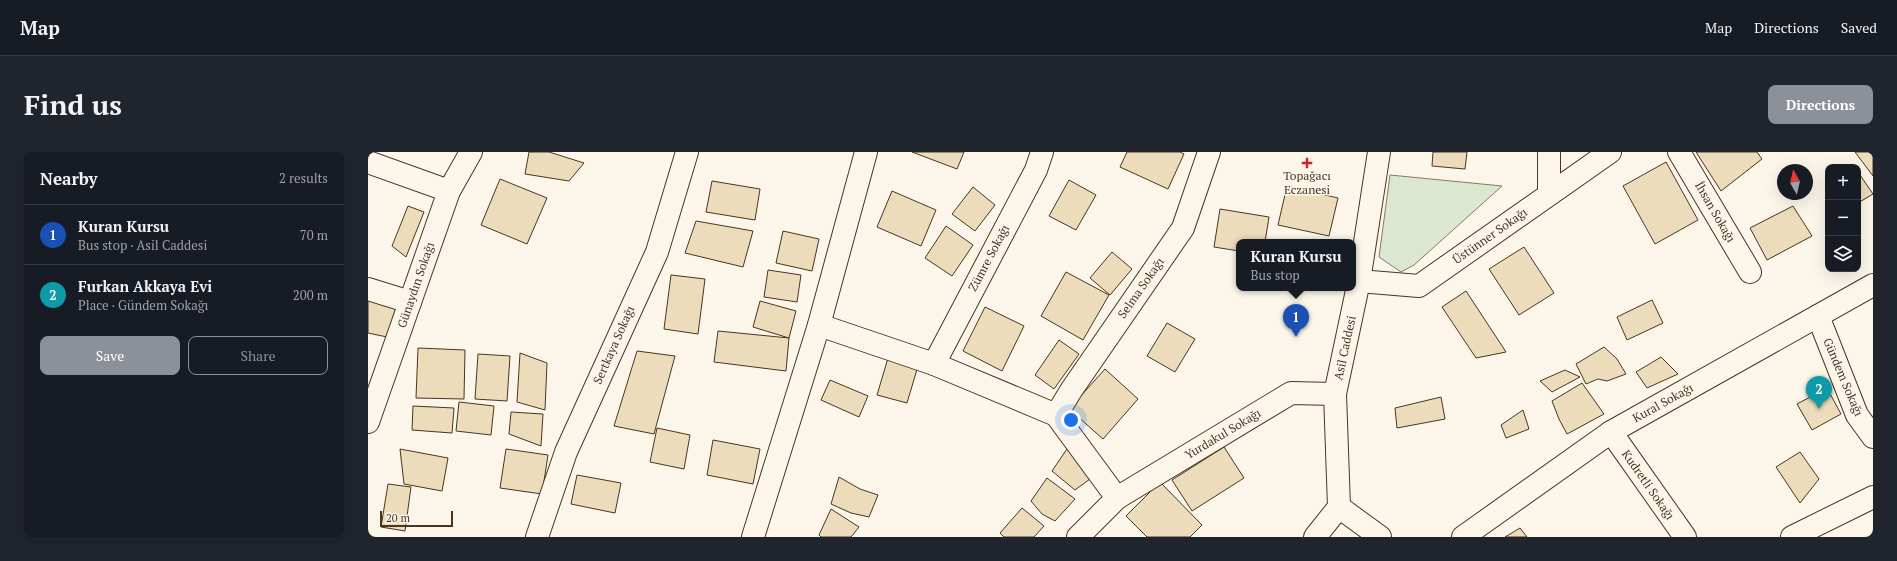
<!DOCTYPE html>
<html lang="en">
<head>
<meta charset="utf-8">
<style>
	body { margin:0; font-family:"PT Serif",serif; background:#20242c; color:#f1f3f6 }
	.controls { position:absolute; right:12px; top:12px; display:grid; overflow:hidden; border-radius:8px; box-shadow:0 4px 16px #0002 }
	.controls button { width:36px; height:36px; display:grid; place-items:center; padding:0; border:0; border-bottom:1px solid #363941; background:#171b24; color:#f1f3f6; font:20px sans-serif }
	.compass { position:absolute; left:1409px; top:12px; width:36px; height:36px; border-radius:50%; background:#171b24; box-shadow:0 4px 16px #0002; rotate:352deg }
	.scale { position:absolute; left:12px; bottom:10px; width:73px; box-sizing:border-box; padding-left:4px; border:2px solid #4a3520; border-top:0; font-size:11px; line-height:14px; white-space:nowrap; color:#4a3520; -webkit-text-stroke:3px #fbf6e9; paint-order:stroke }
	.you { position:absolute; left:703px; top:268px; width:14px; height:14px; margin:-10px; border:3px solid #fff; border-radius:50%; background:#1a73e8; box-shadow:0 0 0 6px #1a73e833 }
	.badge { display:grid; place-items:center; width:26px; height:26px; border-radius:50%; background:#8c9099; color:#fff; font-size:13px; font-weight:700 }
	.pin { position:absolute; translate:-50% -33px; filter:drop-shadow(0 1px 2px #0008) }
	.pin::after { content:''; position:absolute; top:21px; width:14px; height:12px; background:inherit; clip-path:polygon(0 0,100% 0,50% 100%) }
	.popup { position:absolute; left:868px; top:87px; width:120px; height:52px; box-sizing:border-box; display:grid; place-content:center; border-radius:8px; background:#171b24; filter:drop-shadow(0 1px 3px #0005); font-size:13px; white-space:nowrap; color:#9ea1a6 }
	.popup b { font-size:15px; color:#f1f3f6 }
	.popup::after { content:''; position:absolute; left:50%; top:100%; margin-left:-8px; border:8px solid transparent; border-top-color:#171b24 }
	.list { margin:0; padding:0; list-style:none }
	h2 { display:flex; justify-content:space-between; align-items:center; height:52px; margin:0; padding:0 16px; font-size:17px }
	h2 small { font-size:13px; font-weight:400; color:#9ea1a6 }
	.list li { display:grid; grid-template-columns:26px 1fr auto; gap:12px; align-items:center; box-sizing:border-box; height:60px; padding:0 16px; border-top:1px solid #363941 }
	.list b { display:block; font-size:15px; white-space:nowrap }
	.list p { margin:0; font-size:13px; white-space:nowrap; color:#9ea1a6 }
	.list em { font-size:13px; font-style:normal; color:#9ea1a6 }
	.actions { display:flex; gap:8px; padding:12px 16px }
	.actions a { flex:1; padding:9px 0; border:1px solid #8c9099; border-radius:8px; text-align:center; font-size:14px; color:#8c9099 }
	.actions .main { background:#8c9099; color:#fff }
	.icon { flex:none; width:22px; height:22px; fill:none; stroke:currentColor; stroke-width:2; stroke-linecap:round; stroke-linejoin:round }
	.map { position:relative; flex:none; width:1505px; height:385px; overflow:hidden; border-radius:8px }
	header { display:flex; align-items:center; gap:24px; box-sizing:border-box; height:56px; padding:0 20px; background:#171b24; border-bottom:1px solid #363941 }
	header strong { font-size:19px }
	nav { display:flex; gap:22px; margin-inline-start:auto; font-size:14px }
	.intro { display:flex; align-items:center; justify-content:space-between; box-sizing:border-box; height:96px; padding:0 24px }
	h1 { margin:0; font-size:28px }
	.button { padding:10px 18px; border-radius:8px; background:#8c9099; color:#fff; font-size:14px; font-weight:700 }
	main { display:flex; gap:24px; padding:0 24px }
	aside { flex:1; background:#171b24; border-radius:8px; box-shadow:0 4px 16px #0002 }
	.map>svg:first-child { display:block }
	.green { fill:#dce7d0; stroke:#887966 }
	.building { fill:#ecdcbc; stroke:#4a3520 }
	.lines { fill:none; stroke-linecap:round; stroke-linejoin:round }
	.street-casing { stroke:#4a3520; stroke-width:24 }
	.secondary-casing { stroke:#4a3520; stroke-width:24 }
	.street { stroke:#fbf6e9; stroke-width:22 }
	.secondary { stroke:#fbf6e9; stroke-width:22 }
	.poi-dot { fill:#c62828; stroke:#fbf6e9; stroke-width:1.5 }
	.labels { text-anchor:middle; stroke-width:3; stroke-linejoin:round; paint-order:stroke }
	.poi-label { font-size:12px; fill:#4a3520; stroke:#fbf6e9 }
	.street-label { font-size:12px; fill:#4a3520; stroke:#fbf6e9 }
</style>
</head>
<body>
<header>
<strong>Map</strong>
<nav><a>Map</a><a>Directions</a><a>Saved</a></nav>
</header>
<div class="intro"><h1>Find us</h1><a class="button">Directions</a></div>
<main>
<aside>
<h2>Nearby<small>2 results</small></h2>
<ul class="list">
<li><span class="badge" style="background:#1a4fb4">1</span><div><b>Kuran Kursu</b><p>Bus stop · Asil Caddesi</p></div><em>70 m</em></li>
<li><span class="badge" style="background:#0f9aa8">2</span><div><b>Furkan Akkaya Evi</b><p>Place · Gündem Sokağı</p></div><em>200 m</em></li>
</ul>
<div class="actions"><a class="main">Save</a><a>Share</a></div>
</aside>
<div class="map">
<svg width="1505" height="385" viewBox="0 0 1505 385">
	<rect width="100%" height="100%" fill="#fbf6e9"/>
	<path class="green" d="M1022 23 1134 34 1046 113 1033 120 1011 105Z"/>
	<g class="building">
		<path d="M161 0H181L216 11 201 29 157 22Z"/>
		<path d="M544 0H596L589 17Z"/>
		<path d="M759 0H812L816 2 800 37 752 15Z"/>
		<path d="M1065 0H1099L1097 17 1064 14Z"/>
		<path d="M1328 0H1389L1394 7 1353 39Z"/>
		<path d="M1487 0H1505V24Z"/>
		<path d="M1298 10 1330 68 1287 92 1255 34Z"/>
		<path d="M1490 20 1505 42 1490 51Z"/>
		<path d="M132 27 179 46 159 92 113 73Z"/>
		<path d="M701 28 728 43 708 78 681 64Z"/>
		<path d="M344 29 392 37 387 68 338 60Z"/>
		<path d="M919 34 970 46 961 84 910 73Z"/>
		<path d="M605 35 627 53 607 79 584 62Z"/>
		<path d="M524 39 568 58 553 94 509 75Z"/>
		<path d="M40 54 56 60 38 105 24 94Z"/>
		<path d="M1425 54 1444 84 1399 108 1382 76Z"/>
		<path d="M852 57 901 65 897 90H871V99L846 95Z"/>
		<path d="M328 69 385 79 375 115 317 101Z"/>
		<path d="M578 74 605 93 584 124 557 106Z"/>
		<path d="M415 79 451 87 444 119 408 111Z"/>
		<path d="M1156 95 1186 141 1151 163 1121 117Z"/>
		<path d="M744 100 764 117 742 143 722 126Z"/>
		<path d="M400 118 433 123 429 150 396 145Z"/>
		<path d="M698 120 741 143 715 188 673 164Z"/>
		<path d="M303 123 337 127 330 182 296 177Z"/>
		<path d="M0 138 39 158 19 185 0 181Z"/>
		<path d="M1098 139 1138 200 1108 206 1074 155Z"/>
		<path d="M1284 148 1295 171 1259 188 1249 165Z"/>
		<path d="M392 149 428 159 421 186 385 175Z"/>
		<path d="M617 155 656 174 634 219 595 199Z"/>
		<path d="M799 171 827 187 807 220 779 204Z"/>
		<path d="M350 179 421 186 418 219 346 210Z"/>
		<path d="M691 188 711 202 686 237 667 223Z"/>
		<path d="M1236 195 1249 207 1258 222 1239 229 1230 227 1218 232 1208 212Z"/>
		<path d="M50 196 97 198 96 247 48 246Z"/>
		<path d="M269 199 307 204 286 282 246 274Z"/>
		<path d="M152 201 179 211 177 258 149 250Z"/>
		<path d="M110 202 142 204 139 249 107 247Z"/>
		<path d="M1293 205 1310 222 1279 236 1268 220Z"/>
		<path d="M520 206 550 214 539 251 509 243Z"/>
		<path d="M737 217 770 247 735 287 701 257Z"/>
		<path d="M1197 218 1212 225 1184 240 1172 229Z"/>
		<path d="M462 228 500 244 491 265 453 248Z"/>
		<path d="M1214 231 1236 262 1199 282 1191 267 1184 249Z"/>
		<path d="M1459 236 1473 262 1444 278 1429 252Z"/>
		<path d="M1073 245 1077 267 1029 276 1027 256Z"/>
		<path d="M91 250 126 254 123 283 88 279Z"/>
		<path d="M45 254 86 256 84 281 44 278Z"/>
		<path d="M1155 258 1161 277 1138 286 1133 273Z"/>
		<path d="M143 260 175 262 173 294 141 282Z"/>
		<path d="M289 276 322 283 316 317 282 310Z"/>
		<path d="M345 288 392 297 385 332 339 323Z"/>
		<path d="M701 294 726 324 707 338 684 319Z"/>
		<path d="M856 295 876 326 824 359 804 328Z"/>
		<path d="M32 297 80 306 74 339 36 332Z"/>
		<path d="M138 297 180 303 174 342 132 336Z"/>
		<path d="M1432 300 1451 327 1432 351 1408 315Z"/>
		<path d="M209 323 253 331 247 361 203 352Z"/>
		<path d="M471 325 492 337 510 343 501 365 483 361 463 352Z"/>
		<path d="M679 326 707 347 687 369 674 362 663 349Z"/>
		<path d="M792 330 834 373 822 385H779L758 364Z"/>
		<path d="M20 332 43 335 37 379 13 375Z"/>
		<path d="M654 356 676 374 666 385H636L632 381Z"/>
		<path d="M463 357 491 375 483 385H453L451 383Z"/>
		<path d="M1152 376 1159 385H1137Z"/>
	</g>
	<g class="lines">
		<defs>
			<g id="street">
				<path d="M1181 0V42"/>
				<path d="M1311 0 1382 120"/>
				<path d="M0 10 81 39"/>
				<path d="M991 129 1051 134 1242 0"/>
				<path d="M0 137 42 150"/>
				<path d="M1450 164 1489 263 1505 285"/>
				<path d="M451 173 566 212 688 263 749 346 710 385"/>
				<path d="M566 212 668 18 674 0"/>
				<path d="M688 263 704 237 815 76 841 0"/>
				<path d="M0 270 81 39 103 0"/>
				<path d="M1243 280 1317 385"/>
				<path d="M749 346 923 241 967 242"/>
				<path d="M169 385 198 300 289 100 319 0"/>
				<path d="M385 385 451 173 498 0"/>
				<path d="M1095 385 1243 280 1505 133"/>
				<path d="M1424 385 1505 345"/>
			</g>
			<g id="secondary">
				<path d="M971 355 1012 385"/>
				<path d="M947 385 971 355 967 242 991 129 1011 0"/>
			</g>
		</defs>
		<use href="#street" class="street-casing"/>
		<use href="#secondary" class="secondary-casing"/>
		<use href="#street" class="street"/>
		<use href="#secondary" class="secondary"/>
	</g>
	<path class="poi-dot" d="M937 5h4v4h4v4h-4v4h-4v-4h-4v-4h4z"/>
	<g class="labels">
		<g class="poi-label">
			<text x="939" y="28">Topağacı<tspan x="939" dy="14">Eczanesi</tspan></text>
		</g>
		<g class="street-label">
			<text transform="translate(1347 60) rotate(60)" y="4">İhsan Sokağı</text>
			<text transform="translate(1122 84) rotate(-35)" y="4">Üstünner Sokağı</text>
			<text transform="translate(621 106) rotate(-62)" y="4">Zümre Sokağı</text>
			<text transform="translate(48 133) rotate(-71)" y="4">Günaydın Sokağı</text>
			<text transform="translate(773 136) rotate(-55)" y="4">Selma Sokağı</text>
			<text transform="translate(246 193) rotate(-66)" y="4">Sertkaya Sokağı</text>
			<text transform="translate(977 196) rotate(-78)" y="4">Asil Caddesi</text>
			<text transform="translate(1475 225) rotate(67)" y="4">Gündem Sokağı</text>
			<text transform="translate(1295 251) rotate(-29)" y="4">Kural Sokağı</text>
			<text transform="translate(855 282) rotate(-31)" y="4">Yurdakul Sokağı</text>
			<text transform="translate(1280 333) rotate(55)" y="4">Kudretli Sokağı</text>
		</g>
	</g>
</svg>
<div class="controls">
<button>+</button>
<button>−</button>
<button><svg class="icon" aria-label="layers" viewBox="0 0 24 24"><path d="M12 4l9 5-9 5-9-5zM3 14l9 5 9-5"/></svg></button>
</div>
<svg class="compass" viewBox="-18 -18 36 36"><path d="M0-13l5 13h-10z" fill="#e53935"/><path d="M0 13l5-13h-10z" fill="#9ea1a6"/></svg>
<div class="scale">20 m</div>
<div class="you"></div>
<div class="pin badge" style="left:928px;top:185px;background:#1a4fb4">1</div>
<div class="popup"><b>Kuran Kursu</b>Bus stop</div>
<div class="pin badge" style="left:1451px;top:257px;background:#0f9aa8">2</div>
</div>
</main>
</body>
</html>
